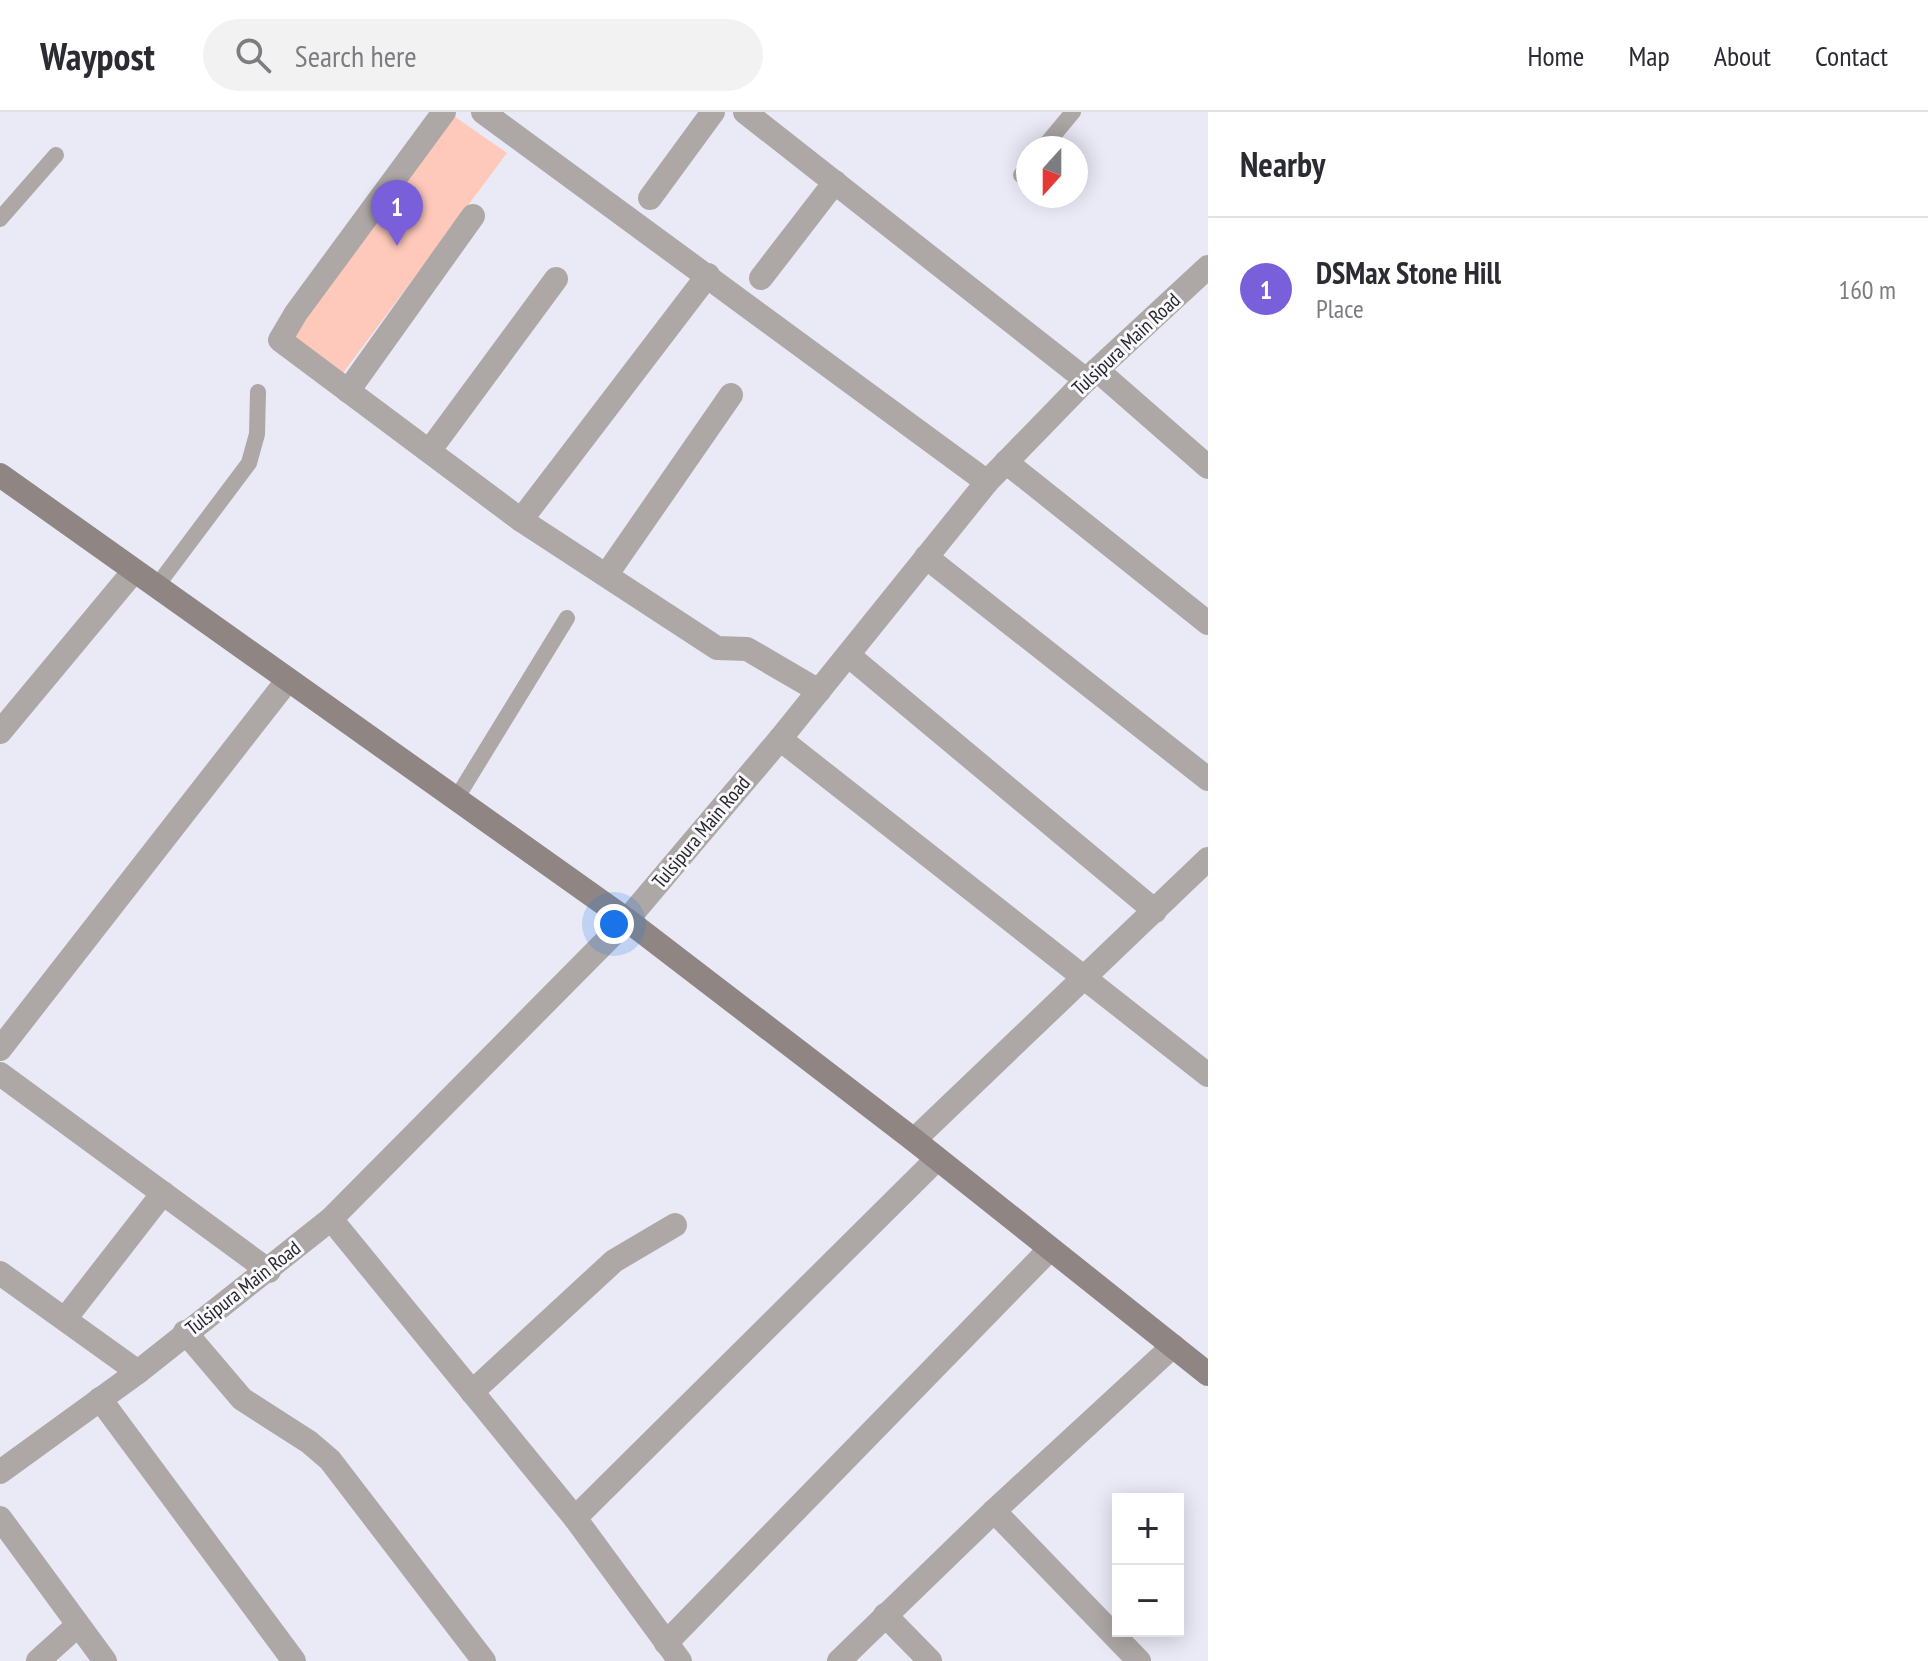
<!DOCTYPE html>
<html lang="en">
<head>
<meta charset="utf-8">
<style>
	body { margin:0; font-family:"PT Sans Narrow",sans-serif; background:#f2f2f3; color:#2b2b33 }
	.controls { position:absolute; right:24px; bottom:24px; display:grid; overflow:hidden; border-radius:0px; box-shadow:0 4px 20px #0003 }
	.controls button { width:72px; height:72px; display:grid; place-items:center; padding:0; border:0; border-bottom:2px solid #e1e1e2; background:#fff; color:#2b2b33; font:40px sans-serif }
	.compass { position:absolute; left:1016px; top:24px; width:72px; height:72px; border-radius:50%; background:#fff; box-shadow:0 4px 20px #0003; rotate:201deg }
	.you { position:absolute; left:614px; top:812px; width:28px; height:28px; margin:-20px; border:6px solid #fff; border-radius:50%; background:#1a73e8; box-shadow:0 0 0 12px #1a73e833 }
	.badge { display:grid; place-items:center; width:52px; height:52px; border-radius:50%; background:#7a5fda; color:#fff; font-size:26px; font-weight:700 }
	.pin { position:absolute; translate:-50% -66px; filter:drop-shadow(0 2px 4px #0008) }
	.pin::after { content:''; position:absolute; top:42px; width:28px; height:24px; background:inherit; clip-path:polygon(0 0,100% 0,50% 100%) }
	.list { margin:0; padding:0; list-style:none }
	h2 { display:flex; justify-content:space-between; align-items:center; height:104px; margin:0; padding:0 32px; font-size:34px }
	h2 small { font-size:26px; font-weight:400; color:#7c7c81 }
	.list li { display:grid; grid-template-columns:52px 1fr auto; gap:24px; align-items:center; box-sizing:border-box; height:144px; padding:0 32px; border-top:2px solid #e1e1e2 }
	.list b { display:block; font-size:30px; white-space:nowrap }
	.list p { margin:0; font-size:26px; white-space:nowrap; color:#7c7c81 }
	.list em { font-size:26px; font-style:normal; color:#7c7c81 }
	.icon { flex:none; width:44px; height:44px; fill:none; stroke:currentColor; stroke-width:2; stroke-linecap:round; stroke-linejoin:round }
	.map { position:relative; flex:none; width:1208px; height:1549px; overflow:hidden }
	header { display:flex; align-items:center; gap:48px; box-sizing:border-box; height:112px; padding:0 40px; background:#fff; border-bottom:2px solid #e1e1e2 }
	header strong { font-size:38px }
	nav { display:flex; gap:44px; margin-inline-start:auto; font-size:28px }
	.search { width:560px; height:72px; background:#f2f2f3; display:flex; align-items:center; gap:20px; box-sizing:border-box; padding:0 28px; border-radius:44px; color:#7c7c81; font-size:30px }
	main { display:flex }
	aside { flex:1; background:#fff }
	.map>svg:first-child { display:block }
	.building { fill:#fec9bb }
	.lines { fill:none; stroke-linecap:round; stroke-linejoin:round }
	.service { stroke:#ada7a5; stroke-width:16 }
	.minor { stroke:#ada7a5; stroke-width:24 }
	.tertiary { stroke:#ada7a5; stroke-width:24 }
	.secondary { stroke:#8f8684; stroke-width:24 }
	.labels { text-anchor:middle; stroke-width:6; stroke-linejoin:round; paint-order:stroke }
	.street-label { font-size:20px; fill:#26262b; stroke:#f8f8fd }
</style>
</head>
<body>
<header>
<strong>Waypost</strong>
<div class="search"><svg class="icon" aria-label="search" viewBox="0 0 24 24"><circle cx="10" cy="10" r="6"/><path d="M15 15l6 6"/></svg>Search here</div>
<nav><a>Home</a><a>Map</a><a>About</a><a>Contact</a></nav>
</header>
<main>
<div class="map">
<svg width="1208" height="1549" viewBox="0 0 1208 1549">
	<rect width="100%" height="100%" fill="#eaeaf7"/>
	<path class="building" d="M451 2 507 41 340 265 289 226Z"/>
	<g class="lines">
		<g class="service">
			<path d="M1043 36 1073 0"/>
			<path d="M1021 63 1028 55"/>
			<path d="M0 107 56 43"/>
			<path d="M156 475 249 351 257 322 258 280"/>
			<path d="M456 687 567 506"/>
		</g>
		<g class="minor">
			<path d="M444 0 296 201 280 228 521 408 717 536 747 537 819 579"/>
			<path d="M483 0 987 370"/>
			<path d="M745 0 1086 268"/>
			<path d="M650 86 713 0"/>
			<path d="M761 166 835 70"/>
			<path d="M1097 258 1208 355"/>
			<path d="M348 279 473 104"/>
			<path d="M430 338 556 167"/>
			<path d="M1006 350 1208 511"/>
			<path d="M521 408 708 163"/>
			<path d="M926 445 1208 667"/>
			<path d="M607 462 731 283"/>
			<path d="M848 543 1155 799"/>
			<path d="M0 620 134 459"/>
			<path d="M780 627 1208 963"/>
			<path d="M0 937 287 569"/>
			<path d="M0 962 269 1159"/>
			<path d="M914 1028 1208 747"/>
			<path d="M331 1107 575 1406 680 1549"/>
			<path d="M0 1161 138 1260"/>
			<path d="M65 1207 163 1081"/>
			<path d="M185 1220 242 1287 309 1330 330 1348 484 1549"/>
			<path d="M472 1280 614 1149 675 1113"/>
			<path d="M100 1287 294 1549"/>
			<path d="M994 1399 1139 1549"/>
			<path d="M0 1406 105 1549"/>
			<path d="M575 1406 937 1047"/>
			<path d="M885 1503 930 1549"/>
			<path d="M666 1531 1050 1137"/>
			<path d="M38 1549 78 1513"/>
			<path d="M839 1549 994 1399 1173 1234"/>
		</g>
		<path class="tertiary" d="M0 1360 138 1260 331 1107 627 808 780 627 987 370 1086 268 1208 155"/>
		<path class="secondary" d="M0 363 627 808 914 1028 1208 1262"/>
	</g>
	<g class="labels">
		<g class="street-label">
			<text transform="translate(1126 232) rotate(-43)" y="7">Tulsipura Main Road</text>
			<text transform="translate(701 720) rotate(-50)" y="7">Tulsipura Main Road</text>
			<text transform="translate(243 1176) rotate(-38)" y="7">Tulsipura Main Road</text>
		</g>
	</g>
</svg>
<div class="controls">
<button>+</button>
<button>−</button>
</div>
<svg class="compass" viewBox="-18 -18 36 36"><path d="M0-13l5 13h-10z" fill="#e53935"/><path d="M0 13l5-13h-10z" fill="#7c7c81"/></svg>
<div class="you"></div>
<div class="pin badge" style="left:397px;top:134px">1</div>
</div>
<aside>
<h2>Nearby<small></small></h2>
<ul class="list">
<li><span class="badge">1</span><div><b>DSMax Stone Hill</b><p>Place</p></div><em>160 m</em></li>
</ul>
</aside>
</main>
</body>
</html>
